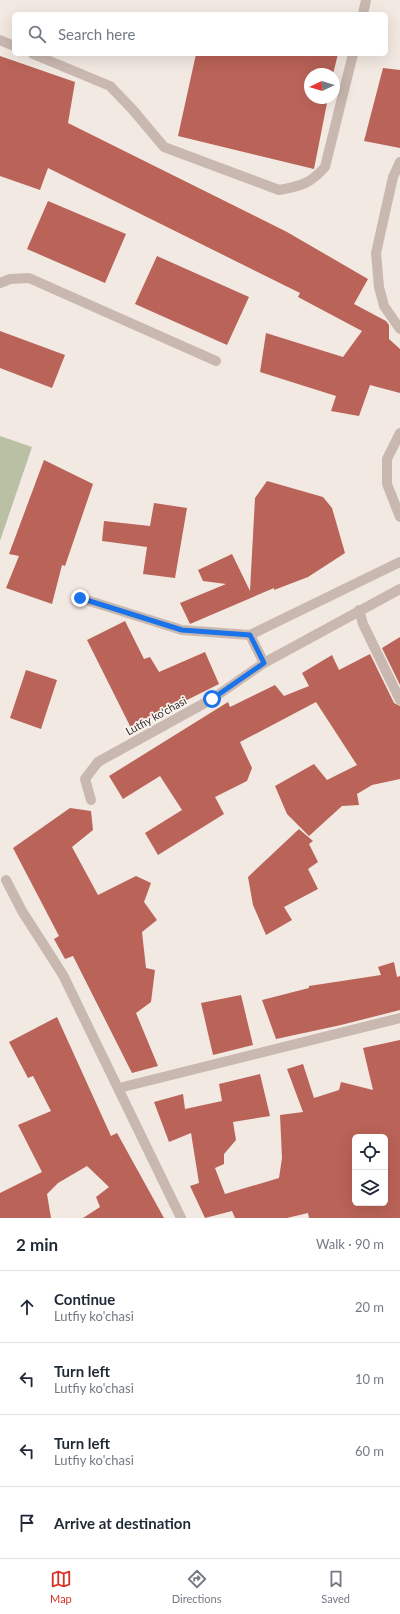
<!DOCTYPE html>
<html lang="en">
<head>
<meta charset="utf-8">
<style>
	body { margin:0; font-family:Lato,sans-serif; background:#f6f6f7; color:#1f2937 }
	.controls { position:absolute; right:12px; bottom:12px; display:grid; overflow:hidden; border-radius:6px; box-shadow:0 4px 16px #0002 }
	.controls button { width:36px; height:36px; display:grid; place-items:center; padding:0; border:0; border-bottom:1px solid #e0e1e3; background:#fff; color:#1f2937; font:20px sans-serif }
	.compass { position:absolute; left:304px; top:68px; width:36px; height:36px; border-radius:50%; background:#fff; box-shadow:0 4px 16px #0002; rotate:266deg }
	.stop { position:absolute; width:12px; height:12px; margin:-9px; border:3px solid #1a73e8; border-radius:50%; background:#fff }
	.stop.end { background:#1a73e8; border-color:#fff; box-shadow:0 1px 4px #0008 }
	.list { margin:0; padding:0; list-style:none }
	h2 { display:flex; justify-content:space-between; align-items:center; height:52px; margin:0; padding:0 16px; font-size:17px }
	h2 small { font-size:13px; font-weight:400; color:#747a83 }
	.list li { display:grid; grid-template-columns:26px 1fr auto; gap:12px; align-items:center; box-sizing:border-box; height:72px; padding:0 16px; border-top:1px solid #e0e1e3 }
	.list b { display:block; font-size:15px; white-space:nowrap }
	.list p { margin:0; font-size:13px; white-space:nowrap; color:#747a83 }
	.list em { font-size:13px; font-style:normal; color:#747a83 }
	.icon { flex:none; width:22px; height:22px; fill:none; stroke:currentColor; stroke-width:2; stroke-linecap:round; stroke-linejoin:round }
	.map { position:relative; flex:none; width:400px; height:1218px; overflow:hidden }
	.search { position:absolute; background:#fff; box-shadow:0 4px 16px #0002; left:12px; right:12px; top:12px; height:44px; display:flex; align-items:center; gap:10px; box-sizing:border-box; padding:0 14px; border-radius:6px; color:#747a83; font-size:15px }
	.sheet { height:340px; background:#fff }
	nav { display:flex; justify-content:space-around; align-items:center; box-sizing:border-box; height:56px; border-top:1px solid #e0e1e3; background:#fff; font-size:11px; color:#747a83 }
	nav a { display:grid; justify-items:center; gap:2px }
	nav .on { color:#d93025 }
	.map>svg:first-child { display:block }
	.green { fill:#bac0a3 }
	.building { fill:#ba6358; fill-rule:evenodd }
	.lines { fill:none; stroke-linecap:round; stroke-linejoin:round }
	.minor { stroke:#c9b8af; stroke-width:10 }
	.route { stroke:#1a73e8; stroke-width:5 }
	.labels { text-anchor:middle; stroke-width:3.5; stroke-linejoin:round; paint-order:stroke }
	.street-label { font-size:11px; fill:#392f2c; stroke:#f9f3ef }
</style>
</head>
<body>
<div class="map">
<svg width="400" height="1218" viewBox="0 0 400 1218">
	<rect width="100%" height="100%" fill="#f2e9e2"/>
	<path class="green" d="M0 436 32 447 0 541Z"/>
	<g class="building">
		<path d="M196 54H338L333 74H310V98H328L314 169 178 136Z"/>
		<path d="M0 56 75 82 68 123 287 232 368 279 354 304 386 321 389 325V339L400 349V393L370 385 359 416 331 411 336 396 260 372 266 333 343 357 362 331 298 297 300 293 48 168 40 190 0 176Z"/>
		<path d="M383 68 400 70V148L364 141Z"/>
		<path d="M48 201 126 234 105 283 27 249Z"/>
		<path d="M157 256 249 297 227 345 135 304Z"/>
		<path d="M0 331 65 355 52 388 0 368Z"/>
		<path d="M44 460 93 484 65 566 62 565 52 604 6 588 19 556 9 554Z"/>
		<path d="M267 481 323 497 332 508 345 553 308 577 274 590V588L190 624 180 603 226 584 203 581 198 570 232 554 250 591 255 498Z"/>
		<path d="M154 503 187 508 175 578 143 574 147 547 102 541 104 521 150 526Z"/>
		<path d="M125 621 144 659 150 657 159 672 205 652 219 684 131 728 87 640Z"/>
		<path d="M400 637V685L382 648Z"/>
		<path d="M370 654 394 703 400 706V779L372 785 357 794 359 805 342 806 309 836 287 814 275 786 314 764 327 780 357 765 316 702 240 742 252 768 247 781 215 797 224 814 158 855 145 833 182 810 160 776 123 799 109 776 228 702 230 707 275 685 284 696 309 686 302 673 332 655 339 670Z"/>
		<path d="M26 670 57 680 41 729 10 718Z"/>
		<path d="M70 808 91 811 93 830 72 847 98 895 136 876 151 883 144 902 157 920 142 932 146 968 155 970 151 1002 136 1013 158 1066 132 1073 73 956 65 959 54 939 59 936 13 848Z"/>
		<path d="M299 829 313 841 309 844 318 862 308 869 318 889 284 907 292 920 266 935 253 905 248 877Z"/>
		<path d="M394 962 397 977 400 976V1010L341 1025 276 1039 262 1000 309 988V986L381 975 378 967Z"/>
		<path d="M241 995 253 1045 213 1055 201 1003Z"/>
		<path d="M57 1017 111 1136 117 1133 164 1218H83L100 1207 96 1197 109 1187 87 1166 58 1183 47 1194 51 1218H0V1193L42 1172 18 1125 51 1111 33 1076 28 1078 9 1042Z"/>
		<path d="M400 1040V1218H309L308 1213 287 1218H235L232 1211 205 1218 190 1186 199 1183 191 1133 169 1142 154 1102 183 1094 185 1109 222 1101 219 1084 260 1074 270 1116 233 1122 236 1140 224 1154V1164L215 1168 225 1194 279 1178 282 1158 280 1115 303 1112 287 1069 303 1064 314 1098 339 1090 341 1082 373 1090 363 1048ZM355 1137H385V1203H355Z"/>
	</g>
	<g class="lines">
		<g class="minor">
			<path d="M363 14 366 0"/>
			<path d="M0 40 14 46"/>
			<path d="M33 54 110 86 133 110 164 147 279 190C301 186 310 184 325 167L353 54"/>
			<path d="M400 162 393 177 376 253 379 287 384 306 400 329"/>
			<path d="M0 283 10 279 29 278 216 361"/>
			<path d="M400 433 387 459V484L400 517"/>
			<path d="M80 598 182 630 250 635 400 562"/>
			<path d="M359 610 363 624 400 700"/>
			<path d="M250 635 264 663"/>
			<path d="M91 800 85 779 98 762 212 699 264 663 400 589"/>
			<path d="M6 880 22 911 63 975 181 1218"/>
			<path d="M119 1088 400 1018"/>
		</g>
	</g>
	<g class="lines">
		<path class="route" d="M80 598 182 630 250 635 264 663 212 699"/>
	</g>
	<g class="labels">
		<g class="street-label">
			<text transform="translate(156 716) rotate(-29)" y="4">Lutfiy ko'chasi</text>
		</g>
	</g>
</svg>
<div class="controls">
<button><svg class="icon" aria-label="locate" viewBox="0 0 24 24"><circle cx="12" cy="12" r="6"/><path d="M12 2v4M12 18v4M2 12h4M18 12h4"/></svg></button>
<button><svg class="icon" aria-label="layers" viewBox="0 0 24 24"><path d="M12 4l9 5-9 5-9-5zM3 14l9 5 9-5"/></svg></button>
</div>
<svg class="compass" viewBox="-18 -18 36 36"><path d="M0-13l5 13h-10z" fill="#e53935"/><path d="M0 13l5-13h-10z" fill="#747a83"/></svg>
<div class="stop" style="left:212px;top:699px"></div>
<div class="stop end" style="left:80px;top:598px"></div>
<div class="search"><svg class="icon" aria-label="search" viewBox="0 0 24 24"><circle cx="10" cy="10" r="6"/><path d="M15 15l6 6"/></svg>Search here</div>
</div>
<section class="sheet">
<h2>2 min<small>Walk · 90 m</small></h2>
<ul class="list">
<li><svg class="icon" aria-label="ahead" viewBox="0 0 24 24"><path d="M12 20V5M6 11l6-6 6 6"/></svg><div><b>Continue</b><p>Lutfiy ko'chasi</p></div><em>20 m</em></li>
<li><svg class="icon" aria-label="left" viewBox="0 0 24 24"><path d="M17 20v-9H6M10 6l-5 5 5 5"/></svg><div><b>Turn left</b><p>Lutfiy ko'chasi</p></div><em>10 m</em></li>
<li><svg class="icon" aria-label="left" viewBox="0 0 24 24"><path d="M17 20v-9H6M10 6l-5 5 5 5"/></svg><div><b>Turn left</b><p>Lutfiy ko'chasi</p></div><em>60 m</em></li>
<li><svg class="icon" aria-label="arrive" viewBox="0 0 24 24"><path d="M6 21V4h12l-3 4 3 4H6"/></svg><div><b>Arrive at destination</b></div></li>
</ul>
</section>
<nav>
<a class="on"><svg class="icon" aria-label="map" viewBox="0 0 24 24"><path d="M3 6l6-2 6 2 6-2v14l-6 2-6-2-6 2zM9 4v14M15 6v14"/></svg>Map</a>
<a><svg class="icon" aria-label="directions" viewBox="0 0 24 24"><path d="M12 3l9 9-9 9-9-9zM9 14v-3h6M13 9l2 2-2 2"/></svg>Directions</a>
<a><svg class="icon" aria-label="saved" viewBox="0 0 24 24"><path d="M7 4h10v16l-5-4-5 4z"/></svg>Saved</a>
</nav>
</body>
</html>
